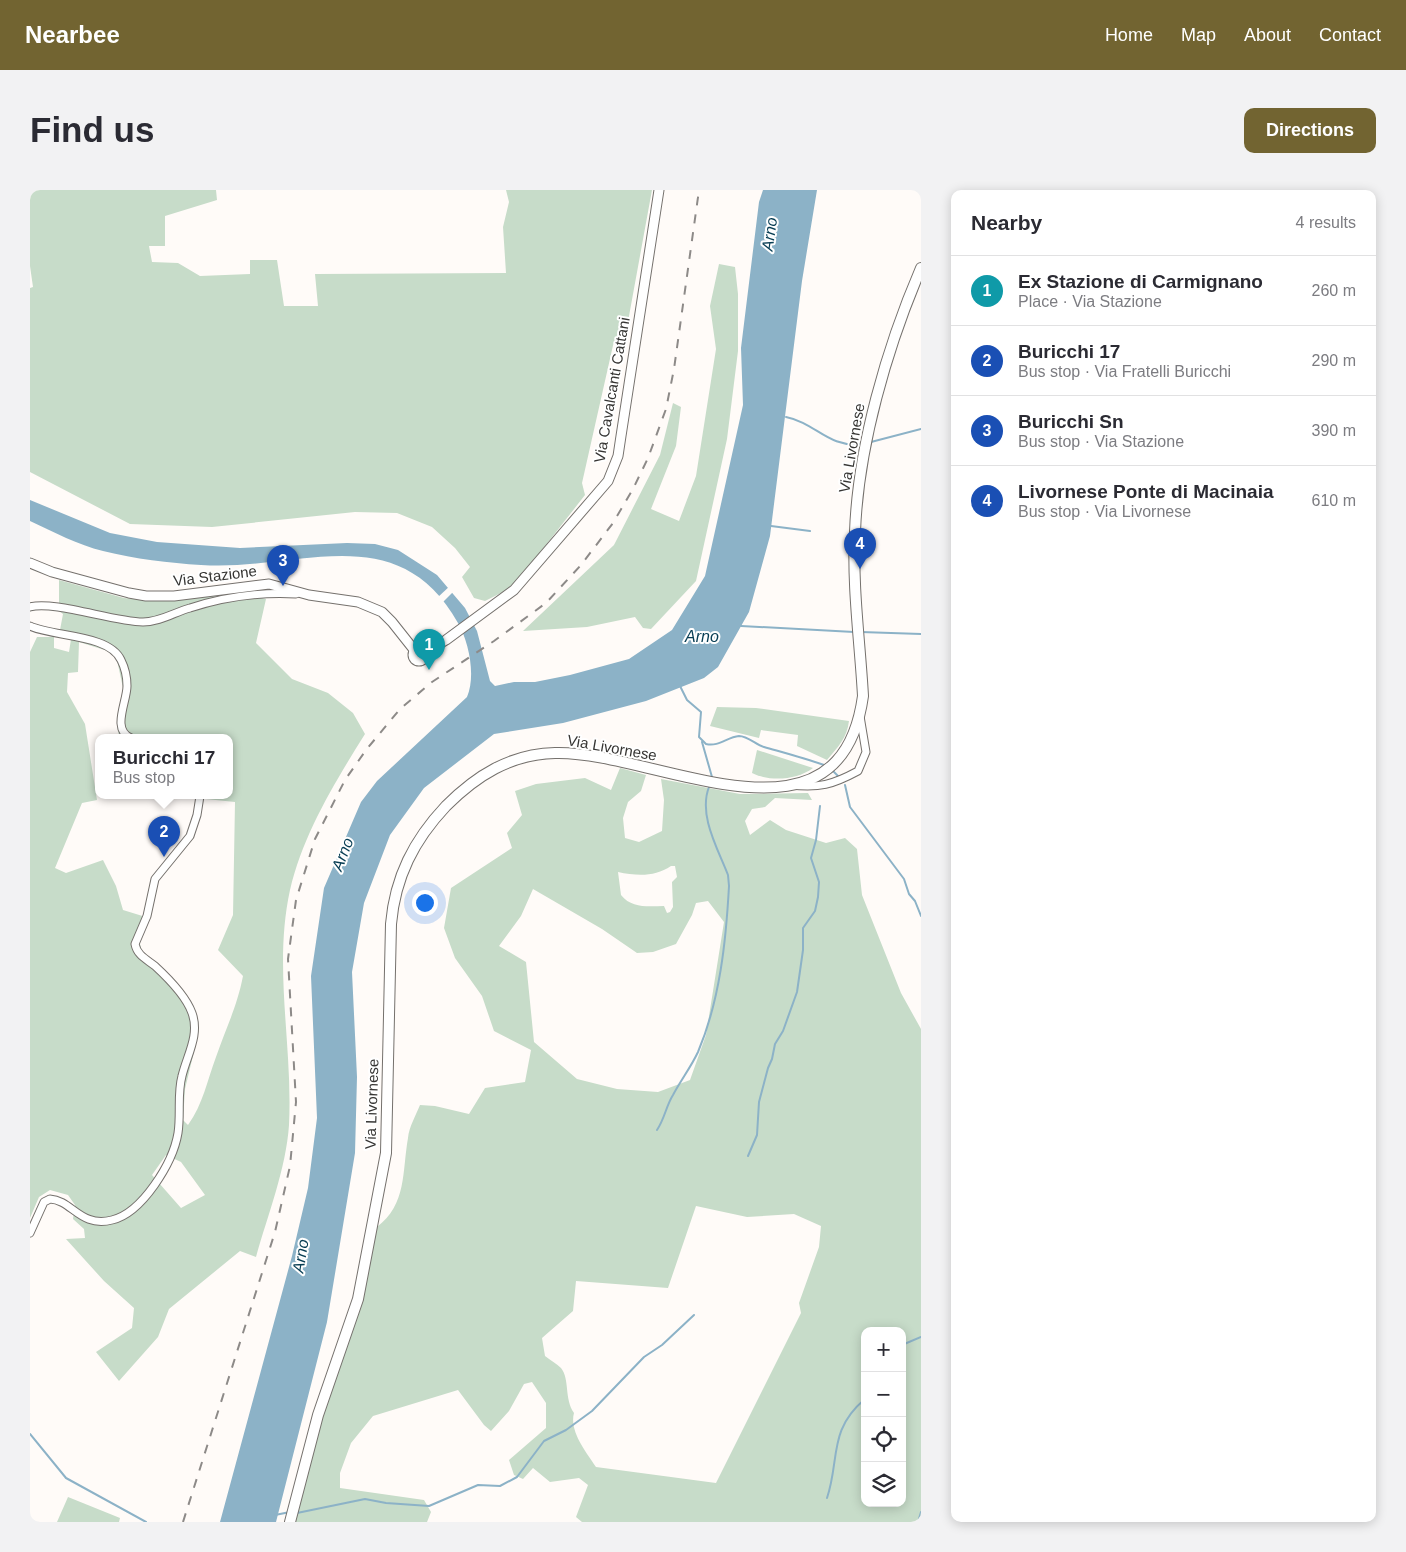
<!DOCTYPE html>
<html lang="en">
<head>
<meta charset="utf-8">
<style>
	body { margin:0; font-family:Arial,sans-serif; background:#f2f2f3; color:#2b2b33 }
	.controls { position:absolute; right:15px; bottom:15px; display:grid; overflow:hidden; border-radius:10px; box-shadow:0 2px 12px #0003 }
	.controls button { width:45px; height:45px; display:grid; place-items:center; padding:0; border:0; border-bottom:1px solid #e1e1e2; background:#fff; color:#2b2b33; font:25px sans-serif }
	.you { position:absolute; left:394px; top:712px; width:18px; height:18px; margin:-12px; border:4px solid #fff; border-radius:50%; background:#1a73e8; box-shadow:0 0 0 8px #1a73e833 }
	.badge { display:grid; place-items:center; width:32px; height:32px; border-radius:50%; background:#726431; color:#fff; font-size:16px; font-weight:700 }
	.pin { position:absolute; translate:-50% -41px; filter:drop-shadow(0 1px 2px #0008) }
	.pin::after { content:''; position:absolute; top:26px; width:18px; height:15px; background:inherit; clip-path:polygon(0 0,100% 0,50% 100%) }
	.popup { position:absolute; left:65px; top:544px; width:138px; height:65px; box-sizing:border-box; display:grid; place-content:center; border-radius:10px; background:#fff; filter:drop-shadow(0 1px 4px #0005); font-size:16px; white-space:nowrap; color:#7c7c81 }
	.popup b { font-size:19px; color:#2b2b33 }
	.popup::after { content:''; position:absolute; left:50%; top:100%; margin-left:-10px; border:10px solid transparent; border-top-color:#fff }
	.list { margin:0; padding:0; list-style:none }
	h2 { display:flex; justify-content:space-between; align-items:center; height:65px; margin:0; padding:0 20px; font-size:21px }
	h2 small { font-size:16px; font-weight:400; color:#7c7c81 }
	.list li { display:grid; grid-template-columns:32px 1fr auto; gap:15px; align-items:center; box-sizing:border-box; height:70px; padding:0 20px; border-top:1px solid #e1e1e2 }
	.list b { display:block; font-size:19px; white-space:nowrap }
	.list p { margin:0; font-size:16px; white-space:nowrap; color:#7c7c81 }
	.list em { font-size:16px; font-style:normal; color:#7c7c81 }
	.icon { flex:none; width:28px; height:28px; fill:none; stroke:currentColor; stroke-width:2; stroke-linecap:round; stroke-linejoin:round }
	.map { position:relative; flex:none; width:891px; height:1332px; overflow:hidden; border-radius:10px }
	header { display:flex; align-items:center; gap:30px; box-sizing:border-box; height:70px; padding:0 25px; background:#726431; color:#fff }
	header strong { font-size:24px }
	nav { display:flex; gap:28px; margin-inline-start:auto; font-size:18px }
	.intro { display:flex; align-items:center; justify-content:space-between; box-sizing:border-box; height:120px; padding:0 30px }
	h1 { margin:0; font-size:35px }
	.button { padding:12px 22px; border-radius:10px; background:#726431; color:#fff; font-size:18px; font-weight:700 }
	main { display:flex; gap:30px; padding:0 30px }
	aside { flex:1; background:#fff; border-radius:10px; box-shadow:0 2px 12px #0003 }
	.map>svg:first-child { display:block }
	.green { fill:#c7dcc9; fill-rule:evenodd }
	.water { fill:#8cb2c7 }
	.pier { fill:#fffbf8 }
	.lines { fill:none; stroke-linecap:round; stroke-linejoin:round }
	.stream { stroke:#8cb2c7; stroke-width:2 }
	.minor-casing { stroke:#75716d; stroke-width:9 }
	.tertiary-casing { stroke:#75716d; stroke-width:11 }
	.primary-casing { stroke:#75716d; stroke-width:12 }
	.minor { stroke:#fff; stroke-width:7 }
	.tertiary { stroke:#fff; stroke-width:9 }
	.primary { stroke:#fff; stroke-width:10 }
	.rail { stroke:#8d8a88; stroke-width:2; stroke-dasharray:9 9; stroke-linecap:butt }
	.labels { text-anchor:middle; stroke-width:4; stroke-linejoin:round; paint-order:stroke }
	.street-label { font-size:15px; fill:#363533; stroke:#fff }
	.water-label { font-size:16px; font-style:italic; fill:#073d53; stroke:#fff }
</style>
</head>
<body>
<header>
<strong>Nearbee</strong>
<nav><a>Home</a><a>Map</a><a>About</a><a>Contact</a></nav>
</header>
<div class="intro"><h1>Find us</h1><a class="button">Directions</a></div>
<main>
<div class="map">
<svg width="891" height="1332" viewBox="0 0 891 1332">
	<rect width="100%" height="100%" fill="#fffbf8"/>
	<g class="green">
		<path d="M0 0H186L187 10 135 26V56H119L122 72 148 73 170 86 220 84V70H247L254 116H288L285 84 476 83 473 37 479 12 476 0H622L595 148 584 151 552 293 555 305 483 397 455 411 444 408 432 387 440 377 425 358 402 337 367 323 325 322 182 337 100 334 0 282V98L3 97 0 76Z"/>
		<path d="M689 74 705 77 708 104V161L697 249 666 391 621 439 613 438 605 427 557 437 493 441 584 355 630 265 643 213 651 217 646 256 621 319 649 331 666 286 686 159 680 116Z"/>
		<path d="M29 390 94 408 128 411 203 401 236 409 226 453 262 489 298 503 323 523 335 544C305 592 273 644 260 700 243 778 263 856 259 935 256 979 238 1024 226 1067L210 1061 139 1119 128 1147 89 1191 66 1162 102 1138 104 1118 74 1091 36 1049 55 1048 54 1039 43 1029 45 1015 38 1005 20 1000 9 1007 0 1028V462L7 447H24V458L39 462 42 443 30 440 33 424 29 421ZM49 452 81 462 87 470 93 498 87 534 89 546 92 548H199V606H166V608L205 612 203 725 188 760 213 786C207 817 196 838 186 867 177 891 173 914 158 935L153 930 155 899 167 849 166 823 154 804 113 764 109 751 119 728 93 720 86 696 73 670 36 683 25 678 52 613 67 610 55 534 37 502 38 483 48 482ZM136 965 151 972 175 1005 151 1018 122 985Z"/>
		<path d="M687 517 726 518 819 531C817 548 808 557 797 570L767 556 768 545 731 540 729 548 680 536Z"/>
		<path d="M727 560 783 578C767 590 740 592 722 583Z"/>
		<path d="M590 578 616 585 611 601 598 612 593 628 595 648 609 652 632 641 634 610 631 589 710 604 778 603 782 610 745 608 735 617 722 619 715 631 720 645 740 630 756 640 796 653 815 648 827 659 832 705 871 803 891 839V1332H552L546 1327 558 1295 549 1288 520 1292 503 1278 493 1289 484 1285 479 1270 516 1238V1213L502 1192 494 1194 479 1221 461 1241 454 1235 428 1200 343 1226 321 1253 310 1283V1298L394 1310 401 1322 397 1332H263L347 1037C377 1014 372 982 378 948 379 937 386 925 390 915L405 916 439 924 455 898 495 892 501 860 464 841 452 806 425 768 414 738 421 698 482 658 477 643 492 625 485 601 506 594 555 588 581 600ZM641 676H645L647 687 642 692 643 717 640 722 637 723 634 716C619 716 602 719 591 705L588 682C607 686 625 687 641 676ZM503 699 572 739 607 763 623 762 646 754 662 725 666 713 678 711 694 732 676 845 660 890 628 902 587 899 547 889 504 852 496 772 469 756 491 726ZM666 1016 717 1027 764 1024 791 1036 789 1057 769 1113 771 1123 686 1293 566 1277C556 1262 539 1241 544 1223 534 1209 540 1189 531 1178 527 1174 520 1170 515 1166L512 1148 543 1121 546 1091 638 1098ZM835 1141H872V1313H835Z"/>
		<path d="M38 1307 90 1328 89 1332H27Z"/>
	</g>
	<path class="water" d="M733 0H787L772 91 740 346 719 422 688 477 674 488 616 511 533 533 464 544 394 598 360 645 334 713 322 782 327 887 325 963 297 1132 246 1332H190L262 1066 278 998 287 928 281 786 294 698 331 612 347 591 437 507C446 486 439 452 428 433 367 325 267 382 171 375 139 373 105 369 73 361 48 355 24 342 0 331V310L80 343 127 352 210 358 317 353 345 354 368 360 407 385 435 418 447 441 460 491 465 496 484 492H505L540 485 599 469 642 440 675 386 713 215 711 158 729 12Z"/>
	<path class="pier" d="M421 395 425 400 412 413 407 408Z"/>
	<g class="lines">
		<g class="stream">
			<path d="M756 227C786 233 798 258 831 254"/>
			<path d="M841 252 891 239"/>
			<path d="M741 336 780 341"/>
			<path d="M711 436 824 442"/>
			<path d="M831 442 891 444"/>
			<path d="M650 496 657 510 671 522 669 547 676 554C689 557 697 547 709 546 718 546 726 555 734 557 755 563 774 568 794 575"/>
			<path d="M672 552 682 587"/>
			<path d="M803 581 809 587"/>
			<path d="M815 595 820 617 874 689 879 704 885 711 891 726"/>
			<path d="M627 940C635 928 636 916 643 905 651 890 661 877 668 862 690 810 696 751 699 696L698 685C688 659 668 625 679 597"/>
			<path d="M718 966 727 945 729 912 738 878 742 869 745 854 753 841 767 802 773 760V738L785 721 788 707 789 692 781 668 786 650 790 616"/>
			<path d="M872 1155 891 1147"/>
			<path d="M0 1244 36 1288 116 1332"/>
			<path d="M797 1308C810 1269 798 1240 835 1209"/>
			<path d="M267 1323 335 1309 356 1313 399 1316 448 1295 470 1296 487 1287 514 1251 536 1240 562 1221 614 1167 632 1155 664 1125"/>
			<path d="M245 1325 260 1322"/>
			<path d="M888 1332 891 1322"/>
		</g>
		<defs>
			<g id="minor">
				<path d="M0 417C23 410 84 432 113 432 130 432 145 422 160 418 194 407 231 402 266 404"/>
				<path d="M0 436C23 447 79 444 91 470 95 478 97 488 97 496 97 512 81 540 101 548"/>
				<path d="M760 595C790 598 802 595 828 581L836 562 830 526"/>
				<path d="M0 1043 14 1012 20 1009C42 1010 50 1038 82 1030 112 1023 143 973 148 943 151 924 147 904 152 886 157 865 170 845 162 823 156 806 138 788 125 776 116 769 107 765 105 754L117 726 125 689 160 646 167 625 170 606"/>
			</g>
			<g id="tertiary">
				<path d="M0 373 22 382 99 403 116 406H144L239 394 279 405 328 412 352 422 362 432 385 461"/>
				<circle cx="389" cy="465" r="6"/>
				<path d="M394 463 416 450 484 400 578 291 588 266 591 246 629 0"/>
			</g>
			<path id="primary" d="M260 1332 288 1225 328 1109 356 963 361 734C365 687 384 650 416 616 446 586 480 564 525 563 624 560 810 673 833 506 830 452 822 396 825 342 828 257 857 157 891 78"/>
		</defs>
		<use href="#minor" class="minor-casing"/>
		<use href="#tertiary" class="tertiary-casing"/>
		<use href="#primary" class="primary-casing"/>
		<use href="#minor" class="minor"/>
		<use href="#tertiary" class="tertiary"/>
		<use href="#primary" class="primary"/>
		<path class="rail" d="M153 1332 245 1042 260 976 266 912 258 769 266 710 285 649 315 590 336 560 370 519 402 492 464 451 516 413 551 375 583 333 603 299 618 268 636 219 644 179 669 0"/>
	</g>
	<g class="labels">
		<g class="street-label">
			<text transform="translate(582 200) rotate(-80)" y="5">Via Cavalcanti Cattani</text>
			<text transform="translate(822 258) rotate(-80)" y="5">Via Livornese</text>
			<text transform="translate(185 386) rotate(-7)" y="5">Via Stazione</text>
			<text transform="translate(582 558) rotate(10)" y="5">Via Livornese</text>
			<text transform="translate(342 914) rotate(-88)" y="5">Via Livornese</text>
		</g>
		<g class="water-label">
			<text transform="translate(739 44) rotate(-82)" y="6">Arno</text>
			<text x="672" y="452">Arno</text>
			<text transform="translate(312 664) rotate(-69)" y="6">Arno</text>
			<text transform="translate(270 1066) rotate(-81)" y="6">Arno</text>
		</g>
	</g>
</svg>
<div class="controls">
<button>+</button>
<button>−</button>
<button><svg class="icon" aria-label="locate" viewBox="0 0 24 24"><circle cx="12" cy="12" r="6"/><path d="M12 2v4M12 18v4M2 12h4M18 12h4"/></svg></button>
<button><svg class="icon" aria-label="layers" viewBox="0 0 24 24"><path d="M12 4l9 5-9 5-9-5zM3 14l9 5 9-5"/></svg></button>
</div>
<div class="you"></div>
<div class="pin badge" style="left:399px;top:480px;background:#0f9aa8">1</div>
<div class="pin badge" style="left:134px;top:667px;background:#1a4fb4">2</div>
<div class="popup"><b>Buricchi 17</b>Bus stop</div>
<div class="pin badge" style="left:253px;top:396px;background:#1a4fb4">3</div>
<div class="pin badge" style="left:830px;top:379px;background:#1a4fb4">4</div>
</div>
<aside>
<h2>Nearby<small>4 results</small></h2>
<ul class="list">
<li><span class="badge" style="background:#0f9aa8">1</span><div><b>Ex Stazione di Carmignano</b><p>Place · Via Stazione</p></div><em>260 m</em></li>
<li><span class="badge" style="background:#1a4fb4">2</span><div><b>Buricchi 17</b><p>Bus stop · Via Fratelli Buricchi</p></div><em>290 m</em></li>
<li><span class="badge" style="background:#1a4fb4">3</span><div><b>Buricchi Sn</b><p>Bus stop · Via Stazione</p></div><em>390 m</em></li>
<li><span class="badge" style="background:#1a4fb4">4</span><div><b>Livornese Ponte di Macinaia</b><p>Bus stop · Via Livornese</p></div><em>610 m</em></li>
</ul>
</aside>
</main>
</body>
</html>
